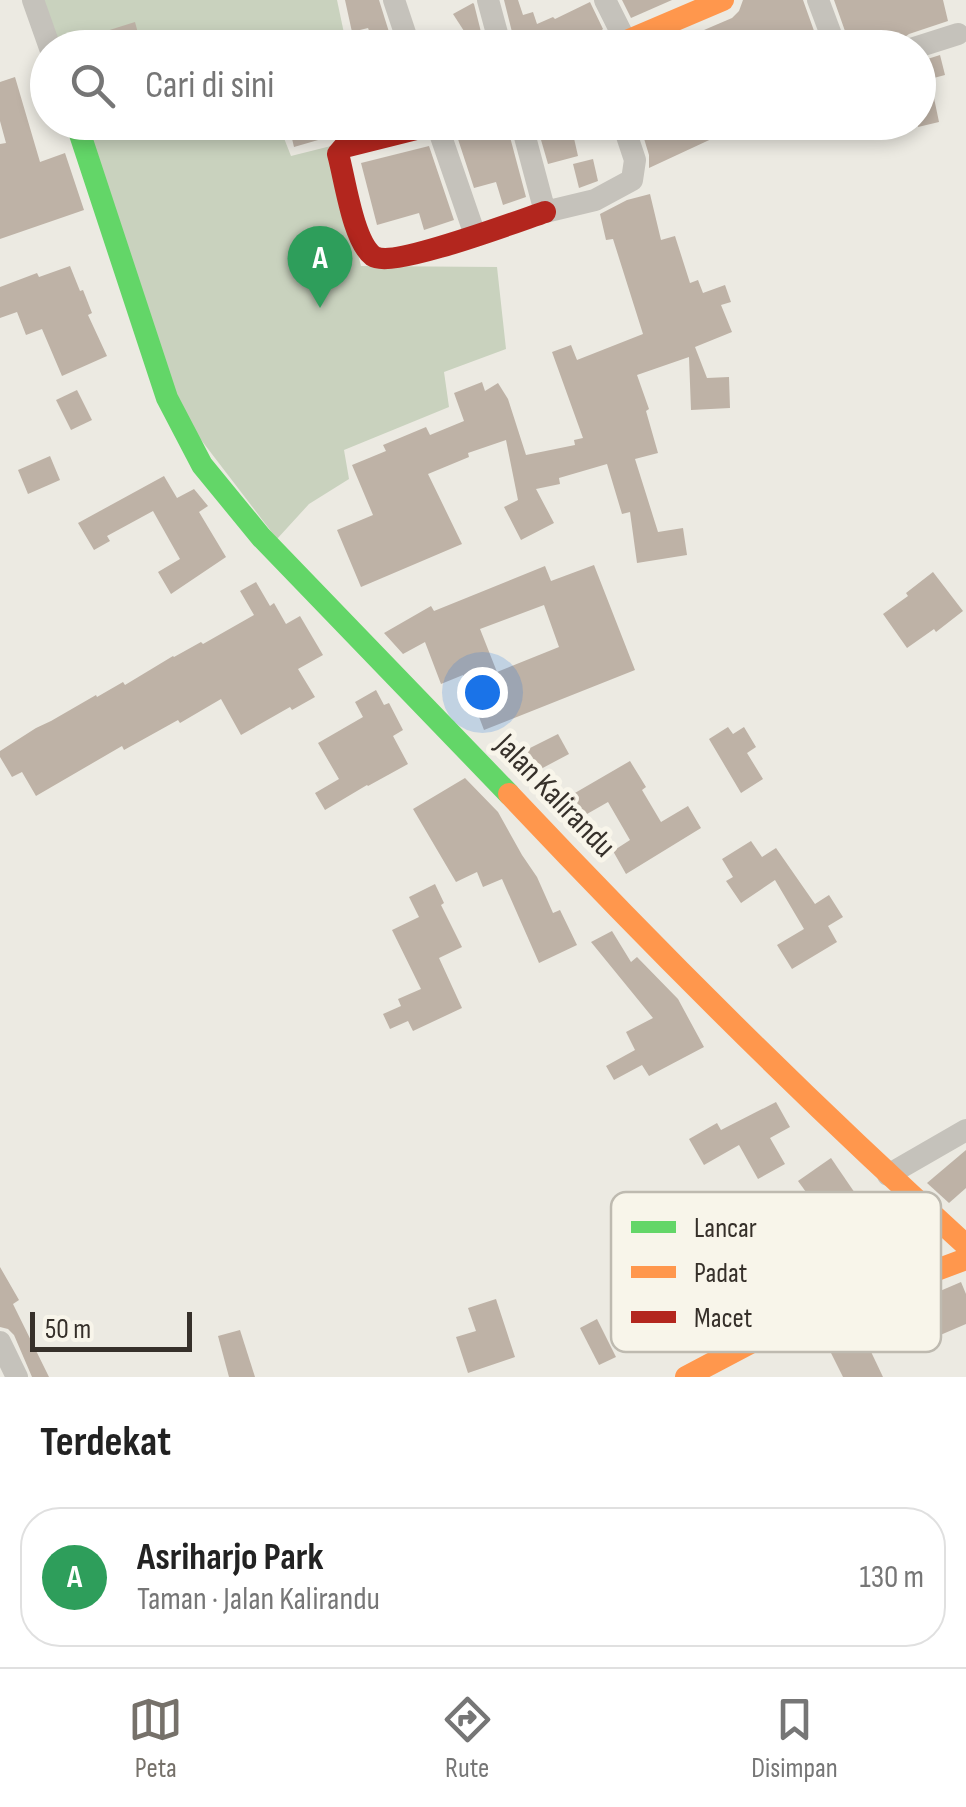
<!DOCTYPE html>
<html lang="id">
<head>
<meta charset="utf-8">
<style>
	body { margin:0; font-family:"Sofia Sans Condensed",sans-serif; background:#f2f2f2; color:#222 }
	.scale { position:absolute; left:30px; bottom:25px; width:162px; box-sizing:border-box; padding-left:10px; border:5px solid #36302a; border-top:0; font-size:28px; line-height:35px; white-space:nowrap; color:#36302a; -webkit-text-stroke:8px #f8f5ea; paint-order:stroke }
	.you { position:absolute; left:482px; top:692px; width:35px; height:35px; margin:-25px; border:8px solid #fff; border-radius:50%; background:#1a73e8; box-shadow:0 0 0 15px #1a73e833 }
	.badge { display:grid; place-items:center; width:65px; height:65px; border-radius:50%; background:#76716a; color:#fff; font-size:32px; font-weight:700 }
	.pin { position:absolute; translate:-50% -82px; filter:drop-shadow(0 2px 5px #0008) }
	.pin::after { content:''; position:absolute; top:52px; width:35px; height:30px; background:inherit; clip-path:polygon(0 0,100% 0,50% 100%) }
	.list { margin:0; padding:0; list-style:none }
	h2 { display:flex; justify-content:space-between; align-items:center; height:130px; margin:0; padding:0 40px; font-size:42px }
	h2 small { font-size:32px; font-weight:400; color:#767676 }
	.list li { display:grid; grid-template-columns:65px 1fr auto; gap:30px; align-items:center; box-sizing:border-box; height:140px; margin:0 20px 20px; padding:0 20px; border:2px solid #e0e0e0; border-radius:40px }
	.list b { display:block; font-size:38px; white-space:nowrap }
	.list p { margin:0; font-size:32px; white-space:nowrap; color:#767676 }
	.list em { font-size:32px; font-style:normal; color:#767676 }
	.icon { flex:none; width:55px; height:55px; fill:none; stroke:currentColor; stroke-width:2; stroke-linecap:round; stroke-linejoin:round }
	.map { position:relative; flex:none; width:966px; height:1377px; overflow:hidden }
	.search { position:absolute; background:#fff; box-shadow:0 5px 15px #0003; left:30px; right:30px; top:30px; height:110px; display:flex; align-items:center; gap:25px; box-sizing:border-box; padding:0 35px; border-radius:55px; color:#767676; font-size:38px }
	.sheet { height:290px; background:#fff }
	nav { display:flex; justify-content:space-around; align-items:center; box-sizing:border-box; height:140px; border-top:2px solid #e0e0e0; background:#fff; font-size:28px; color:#767676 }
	nav a { display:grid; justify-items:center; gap:5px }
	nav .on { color:#76716a }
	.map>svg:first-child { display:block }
	.green { fill:#c9d2be }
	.building { fill:#beb2a6; fill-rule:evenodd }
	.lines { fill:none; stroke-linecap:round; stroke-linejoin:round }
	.street { stroke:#c5c2bb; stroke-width:22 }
	.fast { stroke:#63d668; stroke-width:22 }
	.slow { stroke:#ff974d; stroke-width:22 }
	.jam { stroke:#b3261e; stroke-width:22 }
	.labels { text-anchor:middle; stroke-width:10; stroke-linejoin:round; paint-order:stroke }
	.street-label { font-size:32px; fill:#36302a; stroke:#f8f5ea }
	.key { fill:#f8f5ea; stroke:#bebab0; stroke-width:2.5 }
	.key-label { font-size:28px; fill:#36302a }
</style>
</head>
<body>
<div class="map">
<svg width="966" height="1377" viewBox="0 0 966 1377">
	<rect width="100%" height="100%" fill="#eceae2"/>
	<g class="green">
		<path d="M35 0H337L345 38 316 48 51 47Z"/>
		<path d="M76 123H278L291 156 331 146 361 266 497 267 506 349 444 372 449 407 344 450 349 479 309 504 277 539 169 398Z"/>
	</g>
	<g class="building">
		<path d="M345 0H379L394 48H376L368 28 352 32Z"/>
		<path d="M504 0H518L523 15 533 12 537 24 553 17 555 19 590 2 603 29 594 37 590 48H516Z"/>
		<path d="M622 0H672L631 18Z"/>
		<path d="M743 0H803L818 42 803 48H662L732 18 739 11Z"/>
		<path d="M834 0H943L948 21 909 34 902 39 880 48H851Z"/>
		<path d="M473 3 474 4 485 48H475L453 14Z"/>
		<path d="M135 22 142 48H65V44Z"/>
		<path d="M940 55 945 75 930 79 939 122 918 127V62Z"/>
		<path d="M15 77 40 162 65 153 84 210 0 239V144L6 143 0 121V82Z"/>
		<path d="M288 122H360L338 128 325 138 294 147Z"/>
		<path d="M455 122H506L526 197 503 205 496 182 474 188 455 130Z"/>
		<path d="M671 122H748L649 168V155L642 132Z"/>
		<path d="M571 125 578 156 548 164 539 133Z"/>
		<path d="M429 146 454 220 424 230 419 213 377 225 361 163Z"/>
		<path d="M593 159 598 181 579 188 573 164Z"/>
		<path d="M650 194 661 240 675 236 690 283 698 280 703 293 725 285 731 302 721 305 732 332 695 347 707 378 729 377 730 408 691 410 689 357 637 375 649 409 646 411 658 453 635 459 658 532 683 528 687 555 637 563 630 512 622 514 607 464 559 478 560 484 536 489 554 523 521 540 504 507 518 500 506 440 468 453 469 457 428 474 462 544 361 587 337 530 373 515 352 465 386 451 383 445 426 427 430 435 464 421 454 393 482 382 485 391 498 383 508 399 526 455 575 445 574 440 583 438 552 352 571 345 577 360 643 334 613 239 606 240 600 214 627 200Z"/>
		<path d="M70 266 80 291 83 290 92 313 88 315 107 356 62 376 42 329 26 335 17 312 0 318V287L37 273 39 277Z"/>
		<path d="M77 390 92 420 71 430 56 400Z"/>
		<path d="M50 456 60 480 28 494 18 470Z"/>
		<path d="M164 476 177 498 194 489 208 506 199 512 226 557 171 594 158 572 180 559 153 511 107 536 110 541 94 550 78 523Z"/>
		<path d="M594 565 635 670 484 730 463 675 441 684 425 642 403 654 384 633 431 606 434 611 545 566 551 581ZM544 605 559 647 497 672 480 629Z"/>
		<path d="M933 572 963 611 936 632 934 629 907 648 883 614 908 596 906 593Z"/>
		<path d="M256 582 270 606 274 603 286 624 300 616 323 655 298 669 315 697 292 710 290 707 241 735 221 699 180 723 178 720 124 750 122 746 36 796 22 772 12 777 0 757V751L36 728 51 721 96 695 97 697 123 682 125 685 173 656 174 657 201 642 203 644 254 615 240 591Z"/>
		<path d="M376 690 384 705 389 703 403 730 393 736 408 764 368 786 367 785 325 810 315 793 339 779 318 743 363 717 355 702Z"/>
		<path d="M728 727 733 734 744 727 756 747 747 753 763 779 741 793 709 739Z"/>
		<path d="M558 734 569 754 522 779 508 765 506 760Z"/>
		<path d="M630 761 646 787 642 790 661 822 688 806 701 828 626 874 613 851 630 840 608 802 580 818 568 797Z"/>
		<path d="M465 778 498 812 522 855 537 877 553 913 560 910 577 945 539 963 502 879 483 887 477 872 456 882 413 809Z"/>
		<path d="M751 841 762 857 776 848 815 904 829 895 843 917 828 926 837 942 792 969 777 945 804 929 775 880 741 903 726 881 733 877 722 859Z"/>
		<path d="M435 884 444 903 441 905 462 947 439 958 462 1008 413 1031 408 1021 390 1029 383 1014 401 1006 398 999 421 989 392 930 419 917 409 897Z"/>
		<path d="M612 931 631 962 637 957 678 999 704 1047 649 1076 642 1065 614 1080 606 1066 635 1050 626 1032 653 1018 591 942Z"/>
		<path d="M776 1102 790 1127 770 1138 785 1164 758 1179 739 1145 704 1165 689 1139 717 1123 721 1130Z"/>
		<path d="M966 1150V1188L949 1203 927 1183Z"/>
		<path d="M831 1158 859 1199 827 1221 798 1181Z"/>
		<path d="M0 1267 19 1300 13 1304 49 1377H32L14 1335 8 1329 0 1327Z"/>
		<path d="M961 1282 966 1294V1324L938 1336 940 1340 914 1350 898 1309Z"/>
		<path d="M496 1299 515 1357 468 1373 456 1337 476 1331 468 1308Z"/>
		<path d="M597 1319 616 1357 599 1365 580 1328Z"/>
		<path d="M240 1330 255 1377H229L218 1336Z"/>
		<path d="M864 1337 883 1377H843L831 1353Z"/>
	</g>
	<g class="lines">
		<g class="street">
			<path d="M33 0 50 48"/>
			<path d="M394 0 410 48"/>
			<path d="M488 0 501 48"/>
			<path d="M605 0 625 40"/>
			<path d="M818 0 836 48"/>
			<path d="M914 48 958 34"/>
			<path d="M436 122 475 235"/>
			<path d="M521 122 545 212 595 200 632 180 635 160 625 130"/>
			<path d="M888 1175 966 1130"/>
			<path d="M887 1287C918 1252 920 1252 919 1204"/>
			<path d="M0 1342 17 1377"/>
		</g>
		<path class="fast" d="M76 122 167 398 202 465 261 537 509 794"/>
		<g class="slow">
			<path d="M610 48 723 0"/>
			<path d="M509 794C656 950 807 1101 966 1245"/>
			<path d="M686 1377 771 1332 966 1259"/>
		</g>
		<path class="jam" d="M436 124 344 147 338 154C345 179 353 241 373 256 392 269 518 221 545 212"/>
	</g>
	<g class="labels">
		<g class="street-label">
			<text transform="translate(556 795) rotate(46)" y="11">Jalan Kalirandu</text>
		</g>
	</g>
	<rect x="611" y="1192" width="330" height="160" rx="15" class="key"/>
	<rect x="631" y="1221" width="45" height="12" fill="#63d668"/>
	<rect x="631" y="1266" width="45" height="12" fill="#ff974d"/>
	<rect x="631" y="1311" width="45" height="12" fill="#b3261e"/>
	<g class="key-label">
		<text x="694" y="1237">Lancar</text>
		<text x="694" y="1282">Padat</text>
		<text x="694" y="1327">Macet</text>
	</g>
</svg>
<div class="scale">50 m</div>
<div class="you"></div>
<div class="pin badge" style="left:320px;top:308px;background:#2e9e5b">A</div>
<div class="search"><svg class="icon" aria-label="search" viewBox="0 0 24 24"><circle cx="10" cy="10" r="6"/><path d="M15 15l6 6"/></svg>Cari di sini</div>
</div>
<section class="sheet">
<h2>Terdekat<small></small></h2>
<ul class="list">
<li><span class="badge" style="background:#2e9e5b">A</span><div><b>Asriharjo Park</b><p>Taman · Jalan Kalirandu</p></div><em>130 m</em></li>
</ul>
</section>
<nav>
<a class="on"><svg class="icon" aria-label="map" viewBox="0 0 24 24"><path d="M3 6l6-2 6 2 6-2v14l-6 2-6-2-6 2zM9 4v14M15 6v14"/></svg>Peta</a>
<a><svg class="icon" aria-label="directions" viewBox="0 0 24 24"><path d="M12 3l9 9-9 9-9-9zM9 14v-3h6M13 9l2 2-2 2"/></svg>Rute</a>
<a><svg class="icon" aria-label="saved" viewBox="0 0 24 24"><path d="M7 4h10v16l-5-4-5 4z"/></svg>Disimpan</a>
</nav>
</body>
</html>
